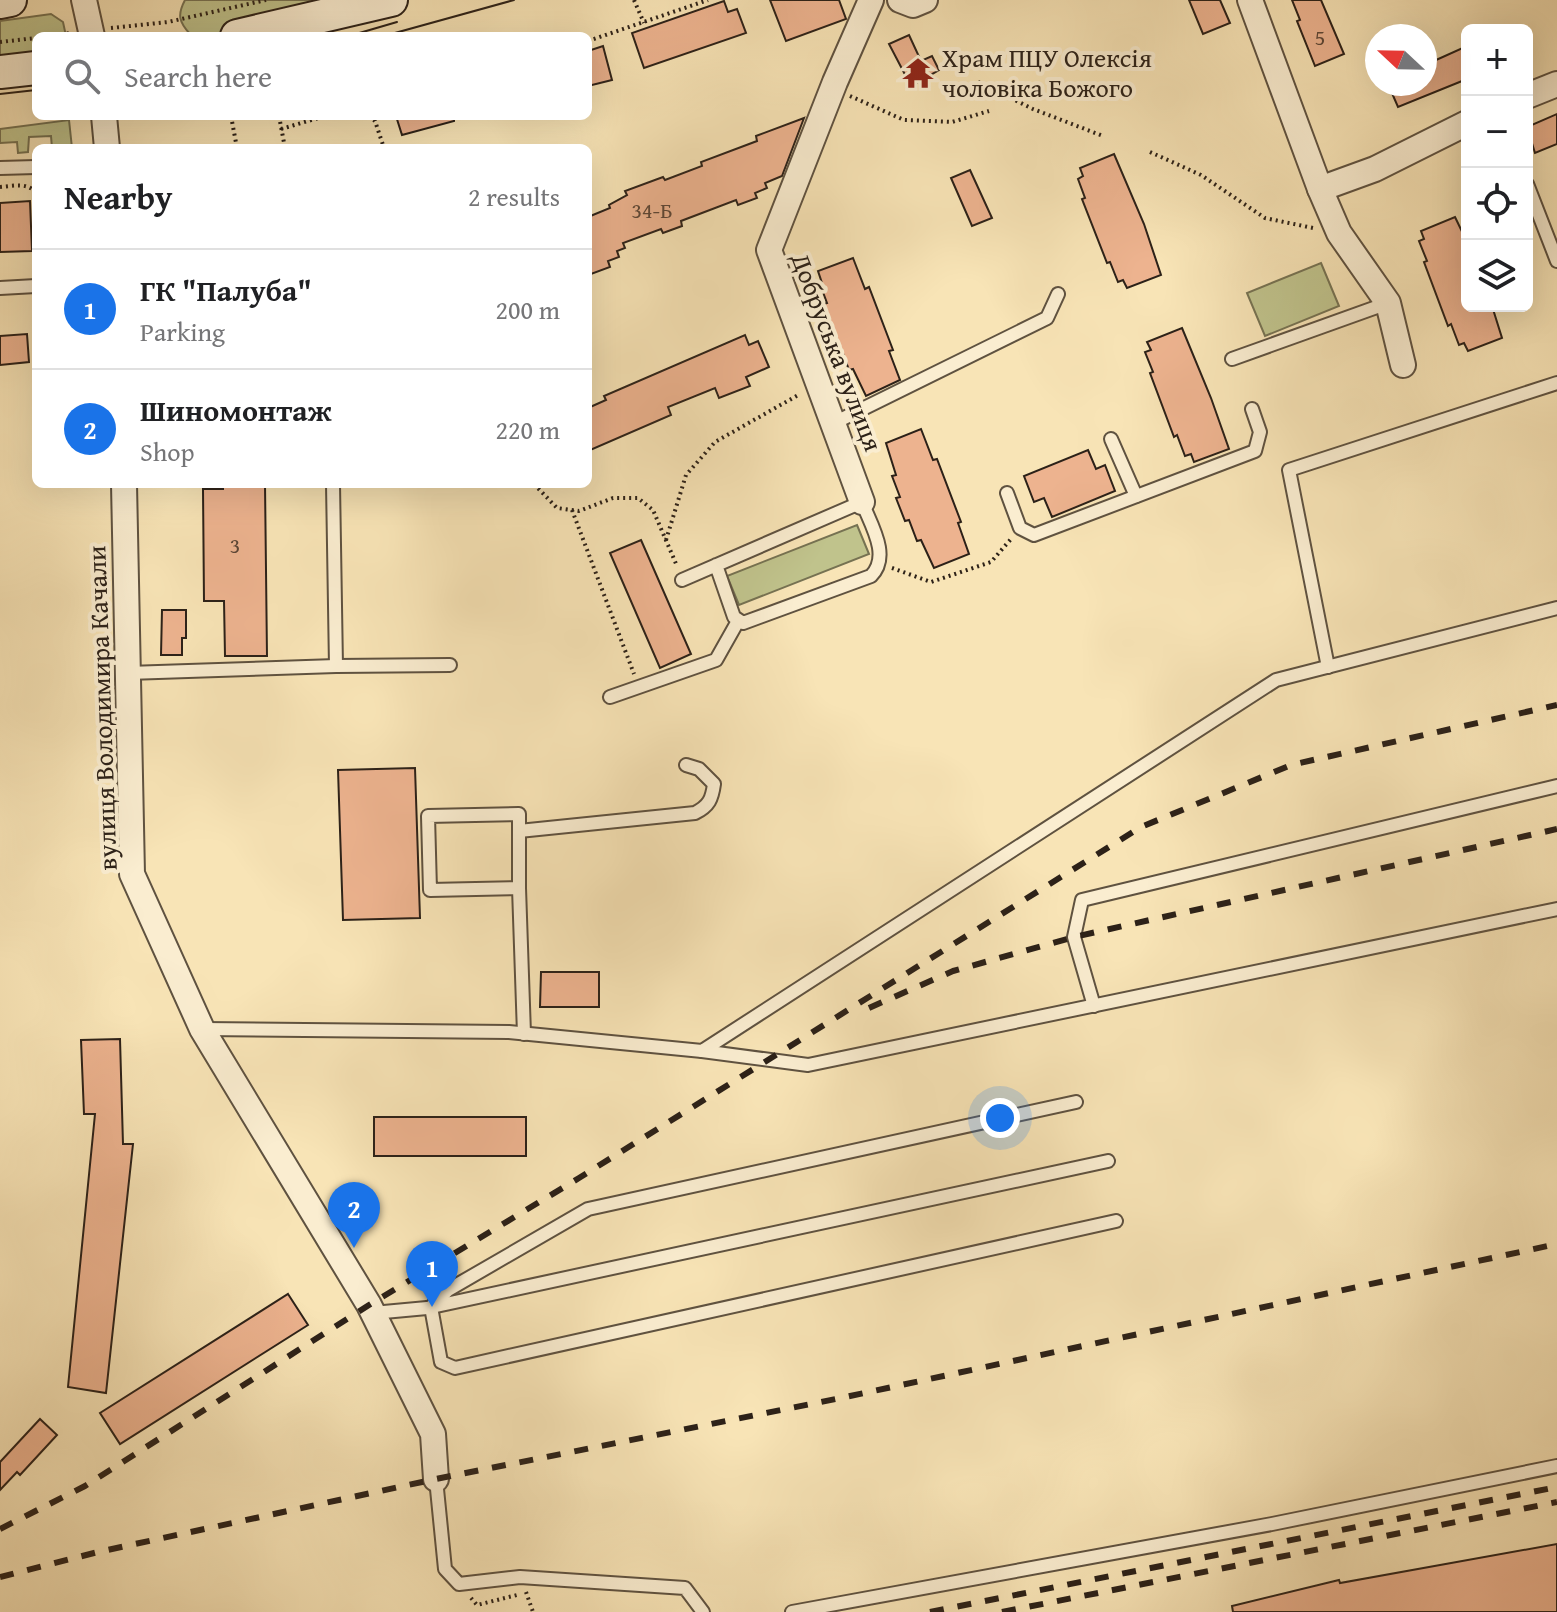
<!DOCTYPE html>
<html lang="en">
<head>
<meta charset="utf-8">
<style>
	body { margin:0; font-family:"Gentium Book Plus",serif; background:#f6f6f6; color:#202124 }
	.controls { position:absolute; right:24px; top:24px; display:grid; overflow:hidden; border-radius:12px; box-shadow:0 8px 32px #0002 }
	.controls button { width:72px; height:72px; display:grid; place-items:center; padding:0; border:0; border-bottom:2px solid #e0e0e0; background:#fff; color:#202124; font:40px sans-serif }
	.compass { position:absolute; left:1365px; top:24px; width:72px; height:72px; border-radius:50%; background:#fff; box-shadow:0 8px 32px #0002; rotate:292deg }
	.you { position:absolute; left:1000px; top:1118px; width:28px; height:28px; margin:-20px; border:6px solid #fff; border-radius:50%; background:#1a73e8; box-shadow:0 0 0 12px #1a73e833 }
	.badge { display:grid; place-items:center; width:52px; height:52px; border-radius:50%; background:#1a73e8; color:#fff; font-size:26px; font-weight:700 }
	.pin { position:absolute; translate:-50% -66px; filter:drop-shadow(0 2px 4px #0008) }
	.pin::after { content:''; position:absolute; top:42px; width:28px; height:24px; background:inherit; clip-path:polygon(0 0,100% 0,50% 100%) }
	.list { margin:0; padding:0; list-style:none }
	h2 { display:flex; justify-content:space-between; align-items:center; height:104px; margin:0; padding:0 32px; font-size:34px }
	h2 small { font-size:26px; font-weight:400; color:#757577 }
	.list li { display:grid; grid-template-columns:52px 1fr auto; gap:24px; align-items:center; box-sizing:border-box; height:120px; padding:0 32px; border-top:2px solid #e0e0e0 }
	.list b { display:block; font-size:30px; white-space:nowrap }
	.list p { margin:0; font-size:26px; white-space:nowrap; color:#757577 }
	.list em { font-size:26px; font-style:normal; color:#757577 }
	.icon { flex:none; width:44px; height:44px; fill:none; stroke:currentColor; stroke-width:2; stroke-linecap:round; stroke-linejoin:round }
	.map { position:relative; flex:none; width:1557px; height:1612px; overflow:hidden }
	.search { position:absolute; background:#fff; box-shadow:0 8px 32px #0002; left:32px; top:32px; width:560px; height:88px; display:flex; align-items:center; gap:20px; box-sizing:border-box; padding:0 28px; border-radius:12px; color:#757577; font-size:30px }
	.panel { position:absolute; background:#fff; box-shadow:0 8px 32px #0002; left:32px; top:144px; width:560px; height:344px; border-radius:12px }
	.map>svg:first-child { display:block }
	.green { fill:#c0c38c; stroke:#767252; stroke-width:2 }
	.building { fill:#edb38f; stroke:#2c2118; stroke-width:2 }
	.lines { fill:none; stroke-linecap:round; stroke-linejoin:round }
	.lane-casing { stroke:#5f5240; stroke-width:16 }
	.street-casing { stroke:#5f5240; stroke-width:28 }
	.secondary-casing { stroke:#2c2118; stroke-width:36 }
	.path { stroke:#2c2118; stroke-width:4; stroke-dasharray:2 4; stroke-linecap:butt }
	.lane { stroke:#faedd0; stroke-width:12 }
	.street { stroke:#faedd0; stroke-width:24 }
	.secondary { stroke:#faedd0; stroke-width:32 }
	.tram { stroke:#2c2118; stroke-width:2 }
	.rail { stroke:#2c2118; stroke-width:6; stroke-dasharray:14 14; stroke-linecap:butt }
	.labels { text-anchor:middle; stroke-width:8; stroke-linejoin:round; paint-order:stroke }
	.number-label { font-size:22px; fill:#5c4636 }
	.poi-label { font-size:26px; fill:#2c2118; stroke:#faedd0; text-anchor:start }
	.street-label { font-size:26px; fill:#2c2118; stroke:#faedd0 }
</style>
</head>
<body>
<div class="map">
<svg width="1557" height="1612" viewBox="0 0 1557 1612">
	<rect width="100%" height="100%" fill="#f8e4b6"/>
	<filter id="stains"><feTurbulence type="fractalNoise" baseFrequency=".0025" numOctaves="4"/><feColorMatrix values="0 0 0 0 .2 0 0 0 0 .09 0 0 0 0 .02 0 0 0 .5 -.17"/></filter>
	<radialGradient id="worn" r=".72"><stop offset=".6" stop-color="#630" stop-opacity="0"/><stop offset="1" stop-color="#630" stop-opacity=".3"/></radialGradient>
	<g class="green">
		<path d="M185 0H368L213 36 190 34C179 22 177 15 185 0Z"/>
		<path d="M51 14 63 22 66 36H36V60L0 63V21Z"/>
		<path d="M69 120 72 148H52L51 136 29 137 28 152 18 153 17 142 0 143V129Z"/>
		<path d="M1321 263 1339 306 1265 336 1247 293Z"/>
		<path d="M857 525 869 554 739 605 727 576Z"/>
	</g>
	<g class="building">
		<path d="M770 0H839L846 19 786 41Z"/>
		<path d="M1189 0H1220L1230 23 1203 34Z"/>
		<path d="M1292 0H1321L1344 54 1315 66 1297 21 1300 20Z"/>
		<path d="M724 1 728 12 737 9 746 33 644 68 632 33Z"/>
		<path d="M909 35 921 61 932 56 939 70 911 86 889 44Z"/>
		<path d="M603 46 612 80 588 86V51Z"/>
		<path d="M1467 46V79L1398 107 1388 84H1425V65Z"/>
		<path d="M1557 114V144L1535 153 1527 127Z"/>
		<path d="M396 116H454V121L402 135Z"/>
		<path d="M804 118 782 176 765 183 767 188 755 193 757 198 738 205 736 200 681 221 682 226 663 233 661 229 623 243 625 248 617 251 619 257 608 261 610 267 591 274 588 266V217L610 208 609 205 627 195 625 191 663 177 665 180 702 166 701 162 757 141 756 136Z"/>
		<path d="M1114 154 1144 224 1161 275 1127 288 1123 280 1118 282 1110 262 1107 263 1082 199 1085 198 1078 179 1083 176 1080 168Z"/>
		<path d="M970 170 992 218 972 226 951 178Z"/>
		<path d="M30 201 32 251 0 252V203Z"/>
		<path d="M1455 217 1467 242V306H1492L1502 338 1468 351 1464 343 1459 345 1451 324 1448 326 1424 262 1427 261 1419 241 1424 239 1421 231Z"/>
		<path d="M853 258 865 289 869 287 893 350 889 351 900 380 866 396 853 369 849 370 841 348 837 350 828 327 831 325 823 304 827 303 820 284 822 283 818 271Z"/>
		<path d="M1182 328 1211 398 1229 449 1194 462 1191 454 1185 456 1177 435 1174 437 1150 373 1153 372 1145 352 1151 350 1147 342Z"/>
		<path d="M27 334 29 362 0 365V336Z"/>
		<path d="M745 335 749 345 758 341 769 367 746 377 750 386 719 398 715 388 668 407 671 415 588 451V408L606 400 604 396Z"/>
		<path d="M921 429 933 460 937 459 961 522 958 523 969 554 934 568 921 540 917 541 909 520 905 521 896 498 900 497 892 476 896 475 886 443Z"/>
		<path d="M1088 450 1096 469 1105 465 1115 491 1052 517 1044 498 1034 502 1024 476Z"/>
		<path d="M223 484H265L267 656H225L224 601H204L203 489H223Z"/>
		<path d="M641 540 691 654 660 668 610 553Z"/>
		<path d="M162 610H186V638H182V655H161Z"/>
		<path d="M415 768 420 918 343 920 338 770Z"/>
		<path d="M541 972H599V1007H540Z"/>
		<path d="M120 1039 123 1144H133L106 1393 68 1387 95 1114H84L81 1040Z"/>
		<rect x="374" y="1117" width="152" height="39"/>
		<path d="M288 1294 308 1325 120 1444 100 1413Z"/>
		<path d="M40 1419 57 1435 20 1475 17 1472 0 1490V1462Z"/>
		<path d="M1557 1544V1612H1233L1232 1606 1339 1580 1340 1583Z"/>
	</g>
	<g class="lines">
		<defs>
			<g id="lane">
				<path d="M0 168 36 167"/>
				<path d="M1527 184 1557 261"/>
				<path d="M0 288 36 286"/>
				<path d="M1232 359 1388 303"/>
				<path d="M834 423 1047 318 1058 294"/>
				<path d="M1111 439 1136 496"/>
				<path d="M333 484 336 666"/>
				<path d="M1007 493 1020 528 1034 535 1255 451 1260 432 1252 409"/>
				<path d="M682 580 862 502C871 525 891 556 871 576L743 623 734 617 716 565"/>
				<path d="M1328 667 1289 470 1557 383"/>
				<path d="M128 673 336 666 450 665"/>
				<path d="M610 697 716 660 738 621"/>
				<path d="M519 831 695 813C709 806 712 799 714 784L699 769 686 765"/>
				<path d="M519 888 430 890 428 816 519 814V888L524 1034"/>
				<path d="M1094 1006 1074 937 1082 900 1557 786"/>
				<path d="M202 1029 509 1032 702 1051 1276 680 1557 608"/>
				<path d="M702 1051 808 1065 1557 909"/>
				<path d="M1076 1102 588 1209 448 1290 431 1307 441 1362 455 1368 1116 1221"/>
				<path d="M373 1313 427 1308 1108 1161"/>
				<path d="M436 1479 445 1569 459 1584 520 1577 685 1588 703 1612"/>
				<path d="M792 1612 1272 1524 1557 1466"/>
			</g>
			<g id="street">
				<path d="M84 0 92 36"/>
				<path d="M900 0 913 5 925 0"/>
				<path d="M1250 0 1320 189 1339 233 1388 303 1403 365"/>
				<path d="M1527 96 1557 84"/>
				<path d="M104 116 107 148"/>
				<path d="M1320 189 1375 169 1467 123"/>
				<path d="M124 484 132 874 202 1029 369 1305 433 1434 436 1479"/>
				<path d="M862 502 769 250 835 82 871 0"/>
			</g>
			<g id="secondary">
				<path d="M0 2 10 0"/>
				<path d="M237 36 391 0"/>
				<path d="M0 72 36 68"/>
			</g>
		</defs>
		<use href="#lane" class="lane-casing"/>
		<use href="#street" class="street-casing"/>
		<use href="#secondary" class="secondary-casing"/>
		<g class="path">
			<path d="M634 0 644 23"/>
			<path d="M111 28 168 22 266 0"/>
			<path d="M49 36 70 33"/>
			<path d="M588 41 708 0"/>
			<path d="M0 42 36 38"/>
			<path d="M978 82 1033 109 1103 136"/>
			<path d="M850 96 904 120 952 122 989 111"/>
			<path d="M231 116 237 148"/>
			<path d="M279 116 285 148"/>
			<path d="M369 116 375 121 384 148"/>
			<path d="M281 129 325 116"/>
			<path d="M1150 152 1201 175 1265 218 1313 228"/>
			<path d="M0 187C13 186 28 182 36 193"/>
			<path d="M534 484 557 508 579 511 613 498H638L653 510 677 566"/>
			<path d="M572 510 634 674"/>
			<path d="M666 540 686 475 715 442 800 394"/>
			<path d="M892 568 931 582 991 562 1011 539"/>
			<path d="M526 1592 533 1612"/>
			<path d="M471 1598 477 1605 517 1595"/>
		</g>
		<use href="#lane" class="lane"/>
		<use href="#street" class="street"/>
		<use href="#secondary" class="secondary"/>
		<g class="tram">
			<path d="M349 36 397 22"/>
			<path d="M384 36 514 0"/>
			<path d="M0 94 36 90"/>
		</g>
		<g class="rail">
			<path d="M869 1008 953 971 1074 937 1557 829"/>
			<path d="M0 1529 85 1486 369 1305 579 1178 1141 827 1291 765 1557 705"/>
			<path d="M0 1577 98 1552 436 1479 841 1398 1557 1244"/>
			<path d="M930 1612 1557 1487"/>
			<path d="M1002 1612 1557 1502"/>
		</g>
	</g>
	<defs>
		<symbol id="temple-bare" viewBox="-9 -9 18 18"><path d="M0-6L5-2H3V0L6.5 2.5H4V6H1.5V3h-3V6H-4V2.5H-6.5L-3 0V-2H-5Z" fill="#8f2418" stroke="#faedd0" stroke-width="2.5" paint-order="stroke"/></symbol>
	</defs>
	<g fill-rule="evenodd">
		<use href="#temple-bare" x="896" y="51" width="44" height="44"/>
	</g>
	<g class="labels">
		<g class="number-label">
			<text x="1320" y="45">5</text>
			<text x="652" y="218">34-Б</text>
			<text x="235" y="553">3</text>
		</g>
		<g class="poi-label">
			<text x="942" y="67">Храм ПЦУ Олексія<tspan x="942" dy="30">чоловіка Божого</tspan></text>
		</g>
		<g class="street-label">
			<text transform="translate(837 352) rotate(69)" y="9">Добруська вулиця</text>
			<text transform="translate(102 708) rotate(-92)" y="9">вулиця Володимира Качали</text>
		</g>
	</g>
	<rect width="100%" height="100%" filter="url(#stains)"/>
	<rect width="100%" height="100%" fill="url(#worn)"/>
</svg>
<div class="controls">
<button>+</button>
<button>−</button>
<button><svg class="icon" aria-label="locate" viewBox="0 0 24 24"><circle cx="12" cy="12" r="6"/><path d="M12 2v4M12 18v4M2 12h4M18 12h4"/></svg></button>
<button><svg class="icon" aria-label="layers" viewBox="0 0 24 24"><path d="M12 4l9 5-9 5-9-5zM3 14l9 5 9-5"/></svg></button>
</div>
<svg class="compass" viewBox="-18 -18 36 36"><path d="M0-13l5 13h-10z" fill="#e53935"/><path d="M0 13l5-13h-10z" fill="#757577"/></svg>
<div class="you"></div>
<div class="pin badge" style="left:432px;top:1307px">1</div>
<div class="pin badge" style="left:354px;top:1248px">2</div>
<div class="search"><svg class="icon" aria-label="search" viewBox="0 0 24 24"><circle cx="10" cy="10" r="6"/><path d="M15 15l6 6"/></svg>Search here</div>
<section class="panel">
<h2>Nearby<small>2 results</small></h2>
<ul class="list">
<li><span class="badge">1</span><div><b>ГК &quot;Палуба&quot;</b><p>Parking</p></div><em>200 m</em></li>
<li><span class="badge">2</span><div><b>Шиномонтаж</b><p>Shop</p></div><em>220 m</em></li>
</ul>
</section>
</div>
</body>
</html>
